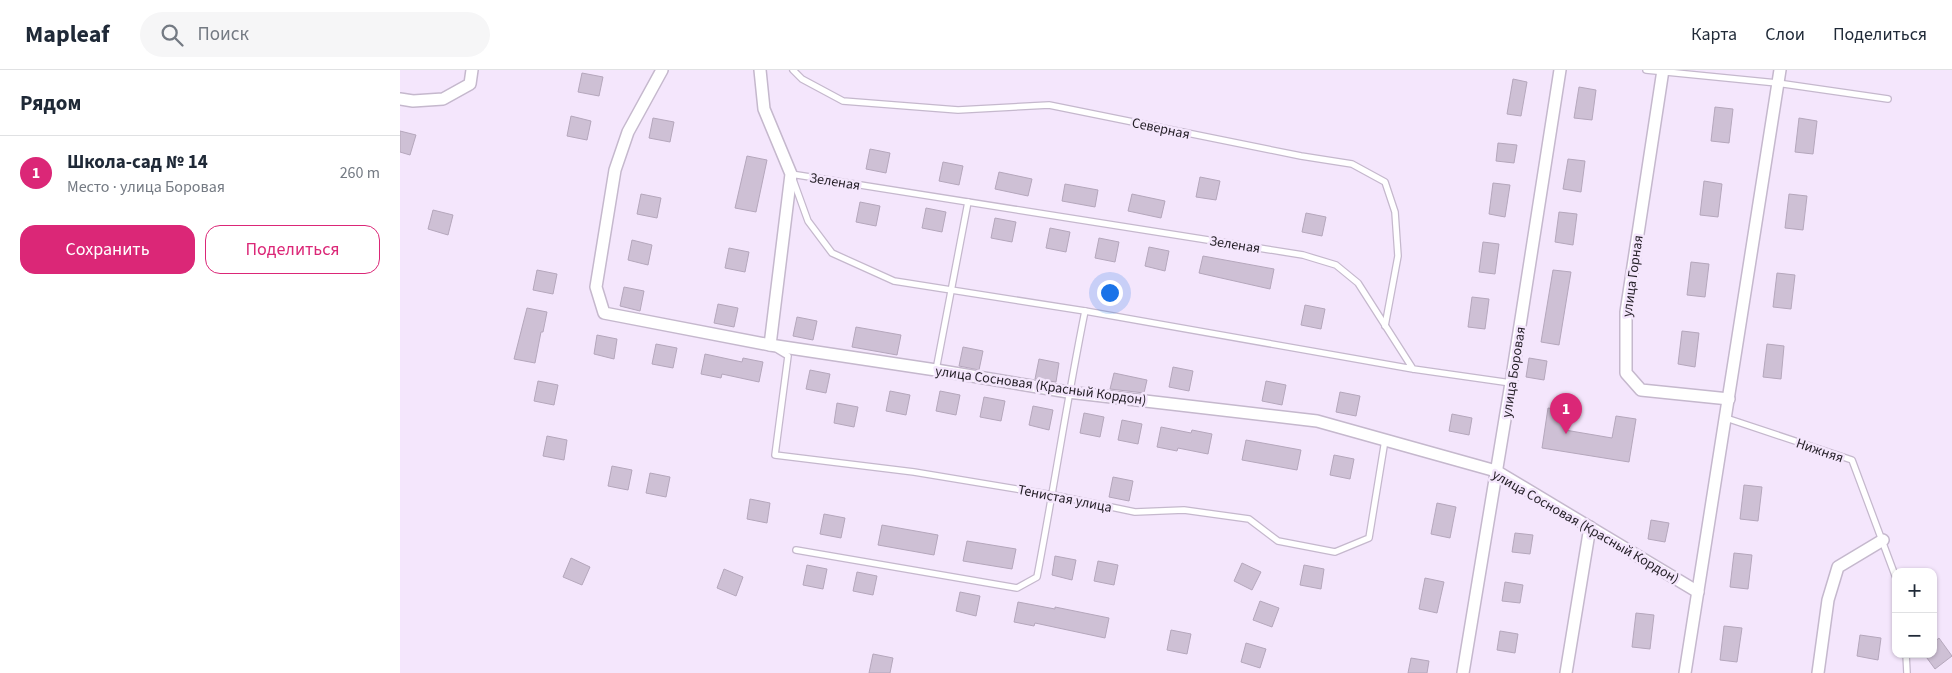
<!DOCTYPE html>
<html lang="ru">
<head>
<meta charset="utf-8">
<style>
	body { margin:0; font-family:"Source Sans 3",sans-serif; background:#f6f6f7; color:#1f2937 }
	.controls { position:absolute; right:15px; bottom:15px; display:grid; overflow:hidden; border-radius:10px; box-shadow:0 1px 4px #0004 }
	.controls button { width:45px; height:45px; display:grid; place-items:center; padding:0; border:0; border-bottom:1px solid #e0e1e3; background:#fff; color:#1f2937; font:25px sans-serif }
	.you { position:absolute; left:709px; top:222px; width:18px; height:18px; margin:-12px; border:4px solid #fff; border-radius:50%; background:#1a73e8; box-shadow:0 0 0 8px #1a73e833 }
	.badge { display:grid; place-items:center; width:32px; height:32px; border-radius:50%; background:#db2777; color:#fff; font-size:16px; font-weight:700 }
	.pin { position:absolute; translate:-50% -41px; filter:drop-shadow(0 1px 2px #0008) }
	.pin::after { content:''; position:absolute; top:26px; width:18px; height:15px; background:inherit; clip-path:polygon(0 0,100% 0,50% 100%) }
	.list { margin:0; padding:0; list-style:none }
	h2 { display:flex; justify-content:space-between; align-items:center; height:65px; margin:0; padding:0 20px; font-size:21px }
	h2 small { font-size:16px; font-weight:400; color:#747a83 }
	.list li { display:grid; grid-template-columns:32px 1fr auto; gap:15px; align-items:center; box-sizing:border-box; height:75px; padding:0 20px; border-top:1px solid #e0e1e3 }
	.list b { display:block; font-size:19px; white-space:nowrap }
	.list p { margin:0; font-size:16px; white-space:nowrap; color:#747a83 }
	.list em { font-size:16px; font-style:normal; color:#747a83 }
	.actions { display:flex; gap:10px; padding:15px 20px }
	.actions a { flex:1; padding:11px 0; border:1px solid #db2777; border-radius:15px; text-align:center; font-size:18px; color:#db2777 }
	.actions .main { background:#db2777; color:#fff }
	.icon { flex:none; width:28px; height:28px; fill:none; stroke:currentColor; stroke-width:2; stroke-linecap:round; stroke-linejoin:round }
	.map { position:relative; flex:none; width:1552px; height:603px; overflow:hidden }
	header { display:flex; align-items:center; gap:30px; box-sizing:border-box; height:70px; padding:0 25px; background:#fff; border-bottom:1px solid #e0e1e3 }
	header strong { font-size:24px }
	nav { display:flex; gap:28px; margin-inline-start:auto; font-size:18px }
	.search { width:350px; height:45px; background:#f6f6f7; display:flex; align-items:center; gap:12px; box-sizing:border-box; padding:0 18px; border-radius:28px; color:#747a83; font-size:19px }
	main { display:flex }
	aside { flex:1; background:#fff }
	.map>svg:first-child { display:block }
	.building { fill:#cec0d5; stroke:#b5a7bc }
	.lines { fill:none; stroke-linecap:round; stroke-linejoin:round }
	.lane-casing { stroke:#c5b8cd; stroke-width:8 }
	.street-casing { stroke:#c5b8cd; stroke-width:14 }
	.lane { stroke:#fff; stroke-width:5.5 }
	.street { stroke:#fff; stroke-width:11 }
	.labels { text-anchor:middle; stroke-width:5; stroke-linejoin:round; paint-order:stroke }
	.street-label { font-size:14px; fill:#231e26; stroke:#f4e6fc }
</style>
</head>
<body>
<header>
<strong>Mapleaf</strong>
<div class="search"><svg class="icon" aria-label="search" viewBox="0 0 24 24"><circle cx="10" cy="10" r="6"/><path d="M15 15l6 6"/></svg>Поиск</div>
<nav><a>Карта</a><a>Слои</a><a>Поделиться</a></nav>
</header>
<main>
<aside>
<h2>Рядом<small></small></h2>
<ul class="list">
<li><span class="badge">1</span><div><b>Школа-сад № 14</b><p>Место · улица Боровая</p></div><em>260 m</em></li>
</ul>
<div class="actions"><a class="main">Сохранить</a><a>Поделиться</a></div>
</aside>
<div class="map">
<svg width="1552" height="603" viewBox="0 0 1552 603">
	<rect width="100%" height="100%" fill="#f4e6fc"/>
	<g class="building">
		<path d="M182 3 203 7 199 26 178 22Z"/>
		<path d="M1113 9 1127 12 1121 46 1107 44Z"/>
		<path d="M1179 17 1196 20 1192 50 1174 48Z"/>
		<path d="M1315 37 1333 39 1329 73 1311 71Z"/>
		<path d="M171 46 191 51 187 70 167 66Z"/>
		<path d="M253 48 274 52 270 72 249 68Z"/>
		<path d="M1399 48 1417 51 1413 84 1395 82Z"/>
		<path d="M0 61 16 65 10 85 0 82Z"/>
		<path d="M1098 73 1117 75 1114 93 1096 91Z"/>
		<path d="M470 79 490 83 486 103 466 99Z"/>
		<path d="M347 86 367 90 356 142 335 138Z"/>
		<path d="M1168 89 1185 91 1181 122 1163 119Z"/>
		<path d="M543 92 563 96 559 115 539 111Z"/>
		<path d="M599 102 632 109 628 126 595 119Z"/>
		<path d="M800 107 820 111 816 130 796 127Z"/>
		<path d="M1304 111 1322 114 1318 147 1300 145Z"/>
		<path d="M1093 113 1110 115 1105 147 1089 144Z"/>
		<path d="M665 114 698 120 695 137 662 131Z"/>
		<path d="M241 124 261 128 257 148 237 144Z"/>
		<path d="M732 124 765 131 761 148 728 141Z"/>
		<path d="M1389 124 1407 126 1403 160 1385 158Z"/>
		<path d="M460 132 480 136 476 156 456 152Z"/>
		<path d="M526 138 546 142 542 162 522 158Z"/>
		<path d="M33 140 53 145 48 165 28 159Z"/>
		<path d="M1159 142 1177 144 1173 175 1155 172Z"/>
		<path d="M906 143 926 147 922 166 902 162Z"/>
		<path d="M595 148 616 152 612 172 591 168Z"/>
		<path d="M650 158 670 162 666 182 646 178Z"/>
		<path d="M699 168 719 172 715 192 695 188Z"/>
		<path d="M232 170 252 175 248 195 228 190Z"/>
		<path d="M1083 172 1099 174 1095 204 1079 202Z"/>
		<path d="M749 177 769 181 765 201 745 196Z"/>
		<path d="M329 178 349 182 345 202 325 198Z"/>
		<path d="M803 186 874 199 870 219 799 203Z"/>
		<path d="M1291 192 1309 194 1305 227 1287 225Z"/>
		<path d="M137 200 157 204 153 224 133 220Z"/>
		<path d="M1153 200 1171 202 1159 275 1141 272Z"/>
		<path d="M1377 203 1395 205 1391 239 1373 237Z"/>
		<path d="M224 217 244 221 240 241 220 236Z"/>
		<path d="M1072 227 1089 229 1085 259 1068 257Z"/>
		<path d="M318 234 338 238 334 257 314 253Z"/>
		<path d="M905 235 925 239 921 259 901 255Z"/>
		<path d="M127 238 147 242 143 262H141L135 293 114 289Z"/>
		<path d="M397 247 417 251 413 270 393 266Z"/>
		<path d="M456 257 501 265 497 285 452 277Z"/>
		<path d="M1282 261 1299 263 1295 297 1278 294Z"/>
		<path d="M197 265 217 269 214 289 194 284Z"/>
		<path d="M256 274 277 278 273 298 252 294Z"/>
		<path d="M1367 274 1384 276 1381 309 1363 307Z"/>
		<path d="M563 277 583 281 579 300 559 296Z"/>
		<path d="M305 284 342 292 343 288 363 292 359 312 322 304 321 308 301 304Z"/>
		<path d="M1129 288 1147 291 1144 310 1126 307Z"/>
		<path d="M639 289 659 293 656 312 635 309Z"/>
		<path d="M773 297 793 301 789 321 769 317Z"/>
		<path d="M410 300 430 304 426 323 406 319Z"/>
		<path d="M714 303 747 310 744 323 710 319Z"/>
		<path d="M138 311 158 315 154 335 134 331Z"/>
		<path d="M866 311 886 315 882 335 862 331Z"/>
		<path d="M490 321 510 325 506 345 486 341Z"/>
		<path d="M540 321 560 325 556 345 536 341Z"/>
		<path d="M940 322 960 326 956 346 936 342Z"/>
		<path d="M584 327 605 331 601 351 580 347Z"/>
		<path d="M437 333 458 337 454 357 434 353Z"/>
		<path d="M633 336 653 340 649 360 629 355Z"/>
		<path d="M1148 338 1168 341 1165 360 1212 368 1216 346 1236 349 1229 392 1142 378Z"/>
		<path d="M684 343 704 347 700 367 680 363Z"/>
		<path d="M1052 344 1072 348 1069 365 1049 361Z"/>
		<path d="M722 350 742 354 738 374 718 370Z"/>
		<path d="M761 357 791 363 792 360 812 364 808 384 778 378 777 381 757 377Z"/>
		<path d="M147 366 167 370 164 390 143 386Z"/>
		<path d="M846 370 901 380 897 400 842 390Z"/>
		<path d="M934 385 954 389 950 409 930 405Z"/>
		<path d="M212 396 232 400 228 420 208 416Z"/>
		<path d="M250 403 270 407 266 427 246 423Z"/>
		<path d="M713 407 733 411 729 431 709 427Z"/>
		<path d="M1344 415 1362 417 1358 451 1340 449Z"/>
		<path d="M350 429 370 433 367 453 347 449Z"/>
		<path d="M1037 433 1056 437 1050 468 1031 464Z"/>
		<path d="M424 444 445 448 441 468 420 464Z"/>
		<path d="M1251 450 1269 453 1265 472 1248 469Z"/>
		<path d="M482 455 538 465 534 485 478 475Z"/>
		<path d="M1115 463 1133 465 1130 484 1112 482Z"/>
		<path d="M567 471 616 479 612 499 563 491Z"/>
		<path d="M1334 483 1352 485 1348 519 1330 517Z"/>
		<path d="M655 486 676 490 672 510 652 505Z"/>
		<path d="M171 488 190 497 182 515 163 507Z"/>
		<path d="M698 491 718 495 714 515 694 511Z"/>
		<path d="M842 493 861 502 852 520 834 511Z"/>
		<path d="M407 495 427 499 423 519 403 515Z"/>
		<path d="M904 495 924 499 921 519 900 515Z"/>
		<path d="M324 499 343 507 336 526 317 518Z"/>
		<path d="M457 502 477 506 473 525 453 521Z"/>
		<path d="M1025 508 1044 512 1037 543 1019 539Z"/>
		<path d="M1105 512 1123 515 1120 533 1102 531Z"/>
		<path d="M560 522 580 526 576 546 556 541Z"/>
		<path d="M860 531 879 538 872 557 853 550Z"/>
		<path d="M618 532 655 539V537L709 548 705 568 635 553 634 556 614 552Z"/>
		<path d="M1236 543 1254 545 1250 579 1232 577Z"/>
		<path d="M1324 556 1342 558 1337 592 1320 590Z"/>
		<path d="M771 560 791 564 787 584 767 580Z"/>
		<path d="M1100 561 1118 564 1115 583 1097 580Z"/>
		<path d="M1460 565 1481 568 1478 590 1457 586Z"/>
		<path d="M1539 568 1552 586 1535 599 1524 584H1533V573Z"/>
		<path d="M846 573 866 579 860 598 841 592Z"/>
		<path d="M473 584 493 588 490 603H469Z"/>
		<path d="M1011 588 1029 591 1027 603H1008Z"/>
	</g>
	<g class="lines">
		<defs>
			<g id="lane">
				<path d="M393 0 402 9 443 31 558 40 649 35 901 86 952 94 985 112 995 142 998 186 985 256"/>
				<path d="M1246 0 1377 13 1488 29"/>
				<path d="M378 280 388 286 375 385 514 402 653 425 735 442 784 440 849 449 878 471 935 482 969 468 985 370"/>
				<path d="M1013 299 958 213 936 195 903 185 391 104 408 151 432 183 494 211 685 241 1013 299 1111 313"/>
				<path d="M536 300 568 132"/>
				<path d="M1326 348 1452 390 1496 508"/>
				<path d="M396 480 617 518 637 507C654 418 667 330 685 241"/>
				<path d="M1506 584 1507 603"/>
			</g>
			<g id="street">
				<path d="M262 0 228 62 215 100 196 217 204 243 370 275 536 300 668 322 917 351 1096 401 1298 522"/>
				<path d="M360 0 364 39 391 104 370 275"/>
				<path d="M1263 0 1226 242V303L1241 320 1329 329"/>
				<path d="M0 29 13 31 43 29 70 14 72 0"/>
				<path d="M1063 603 1111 313 1160 0"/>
				<path d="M1166 603 1190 457"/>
				<path d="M1285 603 1380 0"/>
				<path d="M1418 603 1428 530 1438 497 1483 470"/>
			</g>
		</defs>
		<use href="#lane" class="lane-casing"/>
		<use href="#street" class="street-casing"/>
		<use href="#lane" class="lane"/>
		<use href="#street" class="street"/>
	</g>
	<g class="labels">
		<g class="street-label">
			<text transform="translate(761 58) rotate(12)" y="5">Северная</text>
			<text transform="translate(435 111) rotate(9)" y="5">Зеленая</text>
			<text transform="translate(835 174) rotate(9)" y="5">Зеленая</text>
			<text transform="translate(1232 206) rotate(-82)" y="5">улица Горная</text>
			<text transform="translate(1113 302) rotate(-81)" y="5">улица Боровая</text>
			<text transform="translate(641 315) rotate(8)" y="5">улица Сосновая (Красный Кордон)</text>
			<text transform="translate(1420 380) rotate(19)" y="5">Нижняя</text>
			<text transform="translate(665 428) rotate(11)" y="5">Тенистая улица</text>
			<text transform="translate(1186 456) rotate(30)" y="5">улица Сосновая (Красный Кордон)</text>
		</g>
	</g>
</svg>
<div class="controls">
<button>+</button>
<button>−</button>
</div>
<div class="you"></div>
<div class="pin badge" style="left:1166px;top:364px">1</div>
</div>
</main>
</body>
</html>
